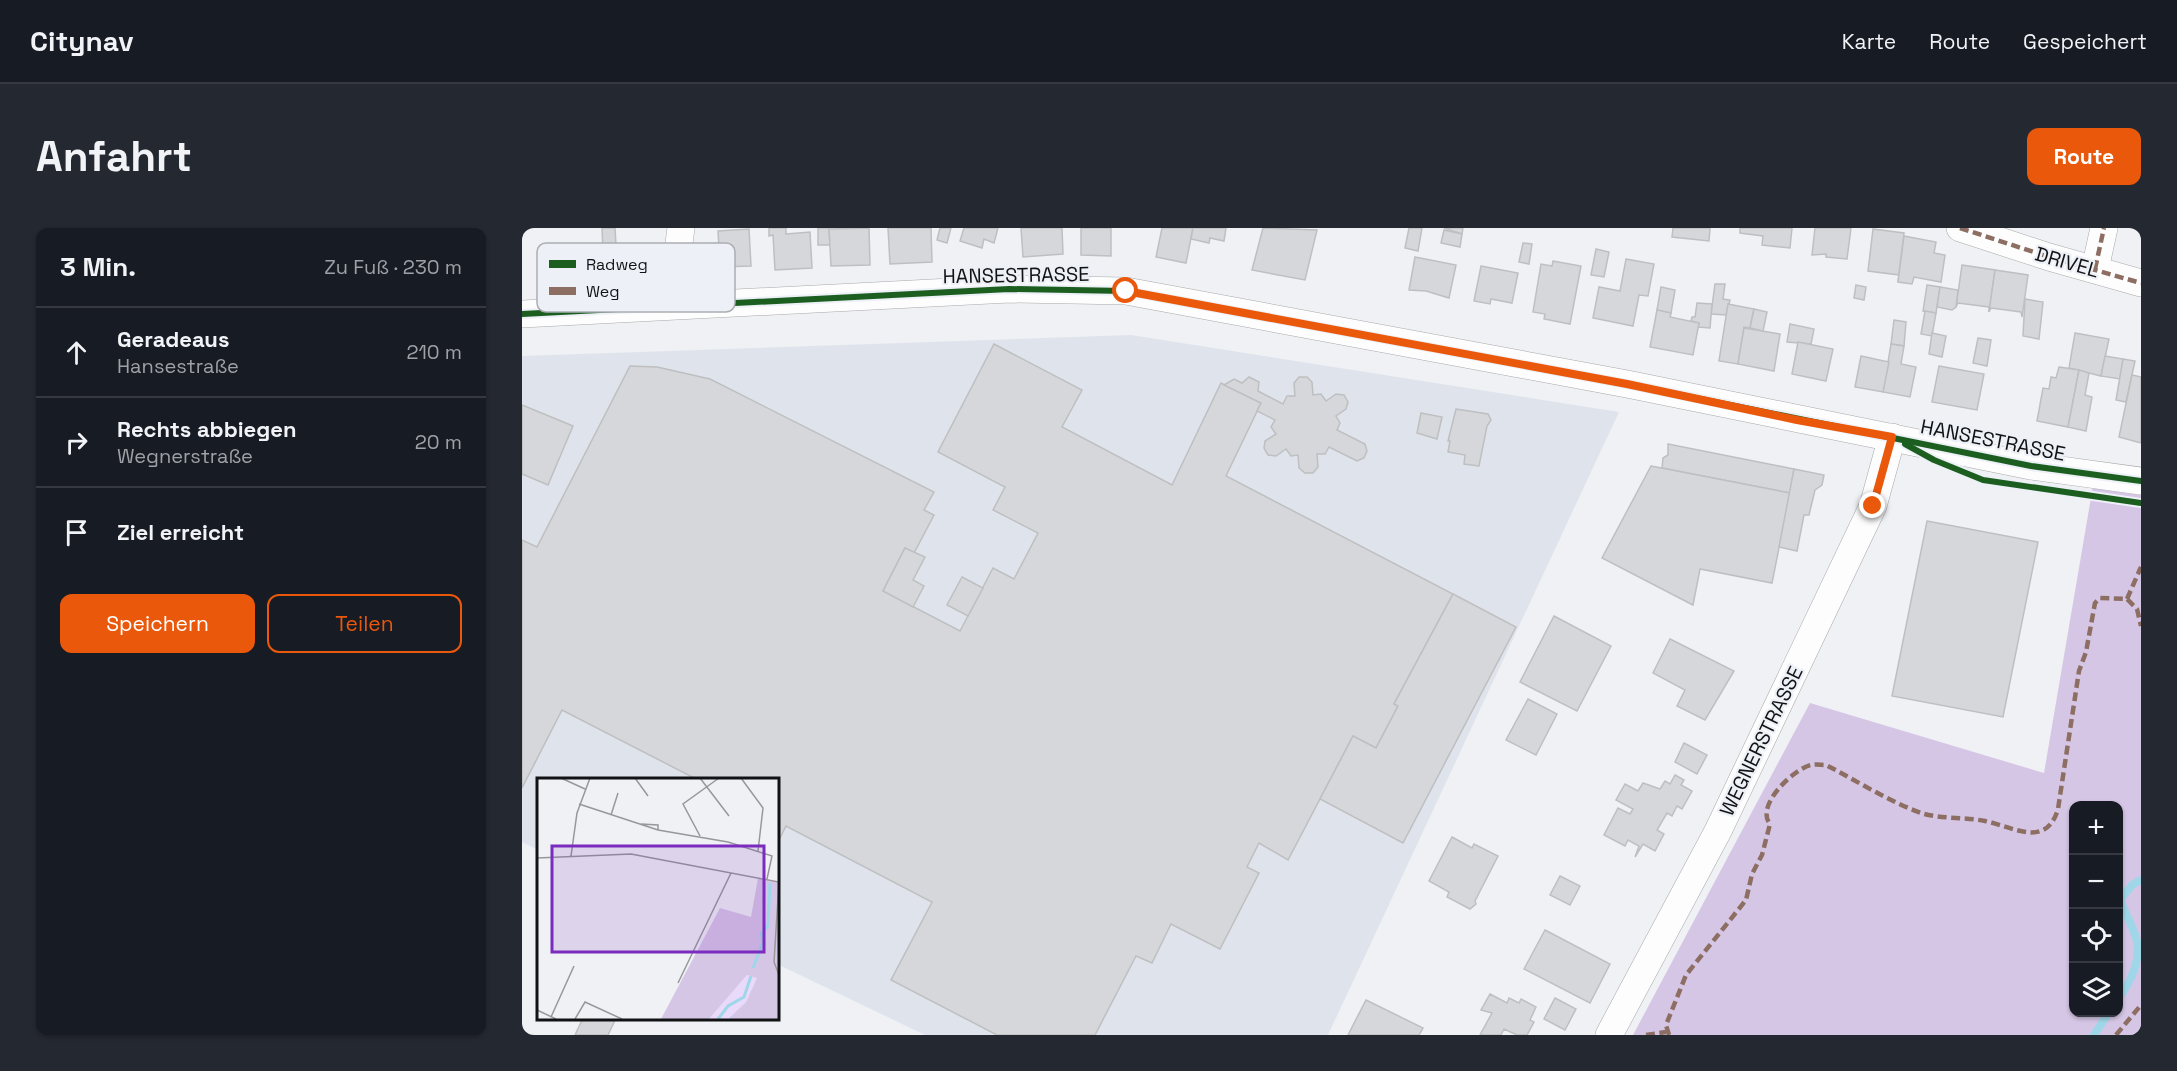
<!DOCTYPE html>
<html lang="de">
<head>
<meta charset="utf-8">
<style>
	body { margin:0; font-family:"Space Grotesk",sans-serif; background:#242831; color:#f1f3f6 }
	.controls { position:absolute; right:18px; bottom:18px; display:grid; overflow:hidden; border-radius:12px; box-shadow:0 2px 4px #0004 }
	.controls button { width:54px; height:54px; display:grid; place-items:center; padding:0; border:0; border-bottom:2px solid #363941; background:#171b24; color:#f1f3f6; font:30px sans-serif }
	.stop { position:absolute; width:18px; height:18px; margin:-14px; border:4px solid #ea580c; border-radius:50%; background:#fff }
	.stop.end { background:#ea580c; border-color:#fff; box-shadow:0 2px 6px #0008 }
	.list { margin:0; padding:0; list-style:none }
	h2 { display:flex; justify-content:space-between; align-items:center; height:78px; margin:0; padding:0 24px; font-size:26px }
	h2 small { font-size:20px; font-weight:400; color:#9ea1a6 }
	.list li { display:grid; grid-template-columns:39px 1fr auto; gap:18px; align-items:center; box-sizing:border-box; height:90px; padding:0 24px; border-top:2px solid #363941 }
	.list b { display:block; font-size:22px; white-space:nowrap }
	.list p { margin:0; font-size:20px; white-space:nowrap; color:#9ea1a6 }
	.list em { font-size:20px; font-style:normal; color:#9ea1a6 }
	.actions { display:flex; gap:12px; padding:18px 24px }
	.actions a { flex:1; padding:14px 0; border:2px solid #ea580c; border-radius:12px; text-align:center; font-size:21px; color:#ea580c }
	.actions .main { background:#ea580c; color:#fff }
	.icon { flex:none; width:33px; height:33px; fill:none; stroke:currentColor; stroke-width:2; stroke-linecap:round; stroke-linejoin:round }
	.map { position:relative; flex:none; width:1619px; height:807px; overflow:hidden; border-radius:12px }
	header { display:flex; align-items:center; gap:36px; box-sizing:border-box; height:84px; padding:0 30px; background:#171b24; border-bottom:2px solid #363941 }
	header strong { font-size:28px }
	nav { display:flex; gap:33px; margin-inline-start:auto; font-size:21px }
	.intro { display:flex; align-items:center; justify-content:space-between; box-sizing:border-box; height:144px; padding:0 36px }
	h1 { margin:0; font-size:42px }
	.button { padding:15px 27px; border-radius:12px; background:#ea580c; color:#fff; font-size:21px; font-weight:700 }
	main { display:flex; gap:36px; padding:0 36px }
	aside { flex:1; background:#171b24; border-radius:12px; box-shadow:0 2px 4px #0004 }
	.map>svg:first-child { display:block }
	.built { fill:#dfe4ec }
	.forest { fill:#d6c6e6; fill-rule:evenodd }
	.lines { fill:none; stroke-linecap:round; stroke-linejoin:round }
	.stream { stroke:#9fd7e9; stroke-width:8 }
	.building { fill:#d6d7da; stroke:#bebfc1; stroke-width:1.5 }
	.minor-casing { stroke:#a8a9ab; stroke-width:28 }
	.minor { stroke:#fdfdfd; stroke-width:27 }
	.quiet { stroke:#8d6e63; stroke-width:4.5; stroke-dasharray:9 4.5; stroke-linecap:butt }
	.cycleway-casing { stroke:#edf0f6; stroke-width:10 }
	.cycleway { stroke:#1b5e20; stroke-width:6 }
	.route { stroke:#ea580c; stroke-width:8 }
	.labels { text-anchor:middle; stroke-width:4.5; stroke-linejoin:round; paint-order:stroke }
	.street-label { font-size:20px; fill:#111214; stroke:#edf0f6 }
	.inset-river { fill:none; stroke:#9fd7e9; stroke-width:3 }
	.inset-road { fill:none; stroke:#96989a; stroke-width:1.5 }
	.view { fill:#7b2cbf; fill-opacity:0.15; stroke:#7b2cbf; stroke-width:3 }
	.inset-edge { fill:none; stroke:#111214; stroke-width:3 }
	.key { fill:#edf0f6; stroke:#abadb2; stroke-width:1.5 }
	.key-label { font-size:16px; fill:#111214 }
</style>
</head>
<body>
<header>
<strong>Citynav</strong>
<nav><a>Karte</a><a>Route</a><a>Gespeichert</a></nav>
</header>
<div class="intro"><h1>Anfahrt</h1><a class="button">Route</a></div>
<main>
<aside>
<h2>3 Min.<small>Zu Fuß · 230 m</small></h2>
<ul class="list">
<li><svg class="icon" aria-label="ahead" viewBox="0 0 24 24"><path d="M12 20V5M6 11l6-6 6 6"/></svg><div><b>Geradeaus</b><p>Hansestraße</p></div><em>210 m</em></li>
<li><svg class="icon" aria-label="right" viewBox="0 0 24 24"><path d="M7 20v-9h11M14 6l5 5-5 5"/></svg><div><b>Rechts abbiegen</b><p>Wegnerstraße</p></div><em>20 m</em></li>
<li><svg class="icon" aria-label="arrive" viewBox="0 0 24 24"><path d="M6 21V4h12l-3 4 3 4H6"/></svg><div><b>Ziel erreicht</b></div></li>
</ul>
<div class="actions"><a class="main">Speichern</a><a>Teilen</a></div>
</aside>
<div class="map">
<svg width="1619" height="807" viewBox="0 0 1619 807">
	<rect width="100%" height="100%" fill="#eff1f4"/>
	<path class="built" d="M609 107 1097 184 806 807H403L255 736V552H16V622L0 614V128Z"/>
	<path class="forest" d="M1573 246 1619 254V807H1111L1288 475 1522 545ZM1552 578H1596V784H1552Z"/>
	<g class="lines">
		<g class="stream">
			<path d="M1596 771C1608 756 1619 732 1615 713 1612 701 1603 684 1598 672L1610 657 1619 652"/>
			<path d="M1572 807 1587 784"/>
		</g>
	</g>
	<g class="building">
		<path d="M80 0H93L94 17 116 16 118 47 82 49Z"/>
		<path d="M247 0H264V6L288 4 290 40 253 42 251 7 247 8Z"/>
		<path d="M296 0H307L308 17H296Z"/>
		<path d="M347 0 348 37 309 38 307 1Z"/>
		<path d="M366 0H409L410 34 368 36Z"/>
		<path d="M418 0H429L425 15 415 12Z"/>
		<path d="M442 0H476L472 15 462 11 460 20 438 13Z"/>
		<path d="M499 0H540L541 26 501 29Z"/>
		<path d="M559 0H589V28L559 27Z"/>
		<path d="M640 0H671L664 35 634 29Z"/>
		<path d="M671 0H704L702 13 688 10 687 15 669 11Z"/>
		<path d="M741 0 795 2 783 52 730 42Z"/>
		<path d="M887 0H900L896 23 883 20Z"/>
		<path d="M922 0H941L940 6Z"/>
		<path d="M1151 0H1188L1187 13 1150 9Z"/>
		<path d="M1218 0H1270L1268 20 1240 17 1241 8 1218 5Z"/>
		<path d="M1293 0H1329L1325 31 1304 29V26L1290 27Z"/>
		<path d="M227 1 229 38 198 39 196 3Z"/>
		<path d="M1351 1 1382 5 1376 54 1377 47 1346 43Z"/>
		<path d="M922 2 940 6 938 19 919 15Z"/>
		<path d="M1382 8 1414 14 1412 25 1423 27 1419 54 1392 49 1390 56 1376 54Z"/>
		<path d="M1001 15 1010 16 1007 36 997 34Z"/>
		<path d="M1074 21 1087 24 1082 49 1069 47Z"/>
		<path d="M893 29 934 37 927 70 904 63 887 62Z"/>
		<path d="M1104 31 1132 36 1126 68 1117 67 1111 98 1071 90 1077 59 1098 63Z"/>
		<path d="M1031 33 1059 38 1048 96 1022 91 1023 86 1011 84 1019 36 1030 38Z"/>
		<path d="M1440 37 1473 42 1467 84V79L1436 75 1434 79Z"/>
		<path d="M959 38 996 45 990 75 969 71 968 76 952 73Z"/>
		<path d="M1473 42 1506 47 1500 89 1499 84 1469 80 1467 84Z"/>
		<path d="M1193 56H1203L1201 71 1208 72 1204 87 1189 86Z"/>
		<path d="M1334 57 1344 59 1342 72 1332 70Z"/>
		<path d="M1405 57 1418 59 1414 85 1401 83Z"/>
		<path d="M1139 59 1153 62 1149 85 1135 82Z"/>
		<path d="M1418 59 1436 62 1434 79 1430 82 1415 79Z"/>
		<path d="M1503 71 1521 74 1517 111 1501 108Z"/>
		<path d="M1175 75 1190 76 1188 100 1176 99 1177 95 1169 93 1170 89H1173Z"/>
		<path d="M1206 76 1232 81 1228 100 1222 99 1216 136 1197 133Z"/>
		<path d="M1232 81 1245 84 1241 103 1228 100Z"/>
		<path d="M1135 82 1149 85 1148 89 1177 95 1171 127 1128 119Z"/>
		<path d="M1403 83 1414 85 1410 108 1399 106Z"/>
		<path d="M1372 92 1384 94 1382 118 1369 116Z"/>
		<path d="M1268 96 1292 101 1289 116 1265 114Z"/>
		<path d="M1222 100 1258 106 1252 143 1216 136Z"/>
		<path d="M1410 105 1424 108 1420 129 1407 126Z"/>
		<path d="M1553 105 1587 111 1579 148 1547 140Z"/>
		<path d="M1456 110 1469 112 1465 138 1451 135Z"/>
		<path d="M1276 114 1311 121 1304 153 1270 146Z"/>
		<path d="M472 116 560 162 540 199 650 257 699 155 739 175 704 248 931 366 872 476 876 478 854 520 831 508 766 632 737 615 725 639 737 645 698 721 649 696 630 735 614 728 573 807H475L369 752 410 674 264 598 255 616V552H176L40 482 0 560V312L15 319 108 138 135 139 188 151 412 264 402 282 412 287 392 325 383 320 361 363 438 403 471 340 492 351 516 305 471 282 483 259 416 224Z"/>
		<path d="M1369 116 1382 118 1379 136 1394 139 1388 169 1361 164Z"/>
		<path d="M1339 128 1367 134 1361 164 1333 159Z"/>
		<path d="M1583 128 1601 131 1598 151 1579 148Z"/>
		<path d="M1601 131 1613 133 1604 174 1594 172Z"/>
		<path d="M1417 138 1462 146 1455 182 1410 174Z"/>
		<path d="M1537 139 1557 142 1546 199 1515 193 1521 160 1527 161 1529 149 1534 150Z"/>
		<path d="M1557 142 1567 145 1563 167 1570 169 1564 203 1546 199Z"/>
		<path d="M1610 147 1619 149V215L1597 209Z"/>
		<path d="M727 149 737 154 736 163 761 176 765 168H773L772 155 777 149H785L790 154 791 167 799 166 804 173 814 166 822 167 826 174 824 181 814 188 818 195 815 202 843 216 845 223 842 230 835 233 807 219 803 226H795L796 239 791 245H783L777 240 776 227 769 228 764 221 754 228 746 227 742 220 743 213 754 206 749 199 753 192 735 183 739 175 702 157 712 151 720 155Z"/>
		<path d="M0 177 51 198 26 257 0 246Z"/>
		<path d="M934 181 966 186 969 192 965 198 957 238 942 236 943 227 926 224 928 213H926Z"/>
		<path d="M899 185 920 189 915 211 895 205Z"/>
		<path d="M1146 216 1272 241 1268 265 1140 240 1141 230 1146 227Z"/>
		<path d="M1129 238 1268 265 1250 355 1178 341 1171 377 1080 330Z"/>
		<path d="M1272 241 1302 247 1300 257 1293 262 1287 287H1282L1275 323 1257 319Z"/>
		<path d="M1405 293 1516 314 1481 489 1370 468Z"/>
		<path d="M383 320 403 329 391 352 402 358 391 379 361 363Z"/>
		<path d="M440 349 461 360 446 388 425 377Z"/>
		<path d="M931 366 994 399 881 615 798 571 831 508 854 520 876 478 872 476Z"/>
		<path d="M1032 388 1089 418 1055 483 998 454Z"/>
		<path d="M1148 411 1212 443 1183 492 1155 478 1163 462 1131 445Z"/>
		<path d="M1006 471 1035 486 1014 527 984 512Z"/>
		<path d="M1162 515 1185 527 1175 546 1153 534Z"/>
		<path d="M1153 547 1162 552 1159 557 1170 563 1160 581 1155 578 1150 588 1145 585 1135 602 1142 606 1133 623 1121 616 1113 629 1117 618 1106 612 1103 618 1082 607 1096 580 1108 586 1111 581 1094 572 1103 556 1116 563 1121 555 1138 561 1143 553 1148 556Z"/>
		<path d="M930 609 950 620 952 616 976 628 953 673 954 676 948 681 925 669 927 664 907 653Z"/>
		<path d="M1038 648 1058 658 1048 677 1028 667Z"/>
		<path d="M1023 702 1088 736 1068 775 1002 741Z"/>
		<path d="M968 766 985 775 987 770 997 775 999 771 1014 779 1008 792 1012 794 1005 807H995L982 801 979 807H958L970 785 959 782Z"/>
		<path d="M1033 770 1054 781 1043 802 1022 791Z"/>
		<path d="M844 772 901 800 897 807H826Z"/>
		<path d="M61 790H94L86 807H53Z"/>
	</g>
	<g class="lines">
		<defs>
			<g id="minor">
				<path d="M1438 0 1527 29 1619 55"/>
				<path d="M1573 41 1582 0"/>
				<path d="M149 77 159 0"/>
				<path d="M0 86 487 61 604 63 1105 156 1509 238 1619 253"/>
				<path d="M1087 807 1196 603 1351 278 1370 209"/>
			</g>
		</defs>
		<use href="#minor" class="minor-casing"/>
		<use href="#minor" class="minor"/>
		<g class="quiet">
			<path d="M1438 0 1527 29 1619 55"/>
			<path d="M1573 41 1582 0"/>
			<path d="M1605 371 1619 339"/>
			<path d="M1124 807 1144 804"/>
			<path d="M1147 807 1144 797 1164 747 1224 672 1230 646 1240 627 1248 596C1233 578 1271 541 1289 537 1294 536 1299 537 1304 537 1335 553 1366 573 1399 585 1418 591 1443 589 1463 593 1492 599 1524 621 1536 581L1557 443 1564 424 1573 375 1578 370 1605 371 1615 381 1619 398"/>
			<path d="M1594 807 1619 777"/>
		</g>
		<defs>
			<g id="cycleway">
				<path d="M0 86 487 61 604 63 1105 156 1509 238 1619 253"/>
				<path d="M1383 216 1412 232 1461 252 1619 275"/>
			</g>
		</defs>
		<use href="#cycleway" class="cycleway-casing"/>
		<use href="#cycleway" class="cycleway"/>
	</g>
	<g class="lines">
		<path class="route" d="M604 63 1105 156 1275 192 1370 209 1351 278"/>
	</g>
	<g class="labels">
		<g class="street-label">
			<text transform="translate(1545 34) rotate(16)" y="7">DRIVEL</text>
			<text transform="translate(494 47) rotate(-1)" y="7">HANSESTRASSE</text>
			<text transform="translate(1471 212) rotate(11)" y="7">HANSESTRASSE</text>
			<text transform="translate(1239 513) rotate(-64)" y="7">WEGNERSTRASSE</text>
		</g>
	</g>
	<g transform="translate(15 550)">
		<rect width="242" height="242" fill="#eff1f4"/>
		<path d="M210 197 221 199 209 224 191 241H172Z" fill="#e9d9fa"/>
		<path d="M221 100 241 104V241H191L209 224 220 200 210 197 172 241H124L183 130 214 139Z" fill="#d6c6e6"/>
		<path class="inset-river" d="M216 190 226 164 224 156 231 148 233 105M181 241 191 228 207 219 214 198"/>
		<path class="inset-road" d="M24 0 48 11M98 0 111 18M163 0 192 38M204 0 226 30 221 73M42 26 121 52 191 64 235 78 230 101M74 37 81 15M104 46 121 47V52M163 58 146 26 182 0M34 78 40 35 53 0M0 80 94 76 242 104 237 184 242 197M141 205 194 95M0 232 19 241M14 239 37 188M38 241 48 224 85 241"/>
		<path class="view" d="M15 68H227V174H15Z"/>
		<rect width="242" height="242" class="inset-edge"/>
	</g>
	<rect x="15" y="15" width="198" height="69" rx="9" class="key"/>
	<rect x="27" y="32" width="27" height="8" fill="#1b5e20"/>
	<rect x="27" y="59" width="27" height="8" fill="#8d6e63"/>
	<g class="key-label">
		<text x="64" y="42">Radweg</text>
		<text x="64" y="69">Weg</text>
	</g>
</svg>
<div class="controls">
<button>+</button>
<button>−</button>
<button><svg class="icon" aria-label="locate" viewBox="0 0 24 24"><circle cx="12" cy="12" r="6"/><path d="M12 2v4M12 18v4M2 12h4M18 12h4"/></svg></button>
<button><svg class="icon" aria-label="layers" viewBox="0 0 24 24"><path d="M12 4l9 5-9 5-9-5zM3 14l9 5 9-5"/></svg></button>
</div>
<div class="stop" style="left:604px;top:63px"></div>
<div class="stop end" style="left:1351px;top:278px"></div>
</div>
</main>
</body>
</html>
